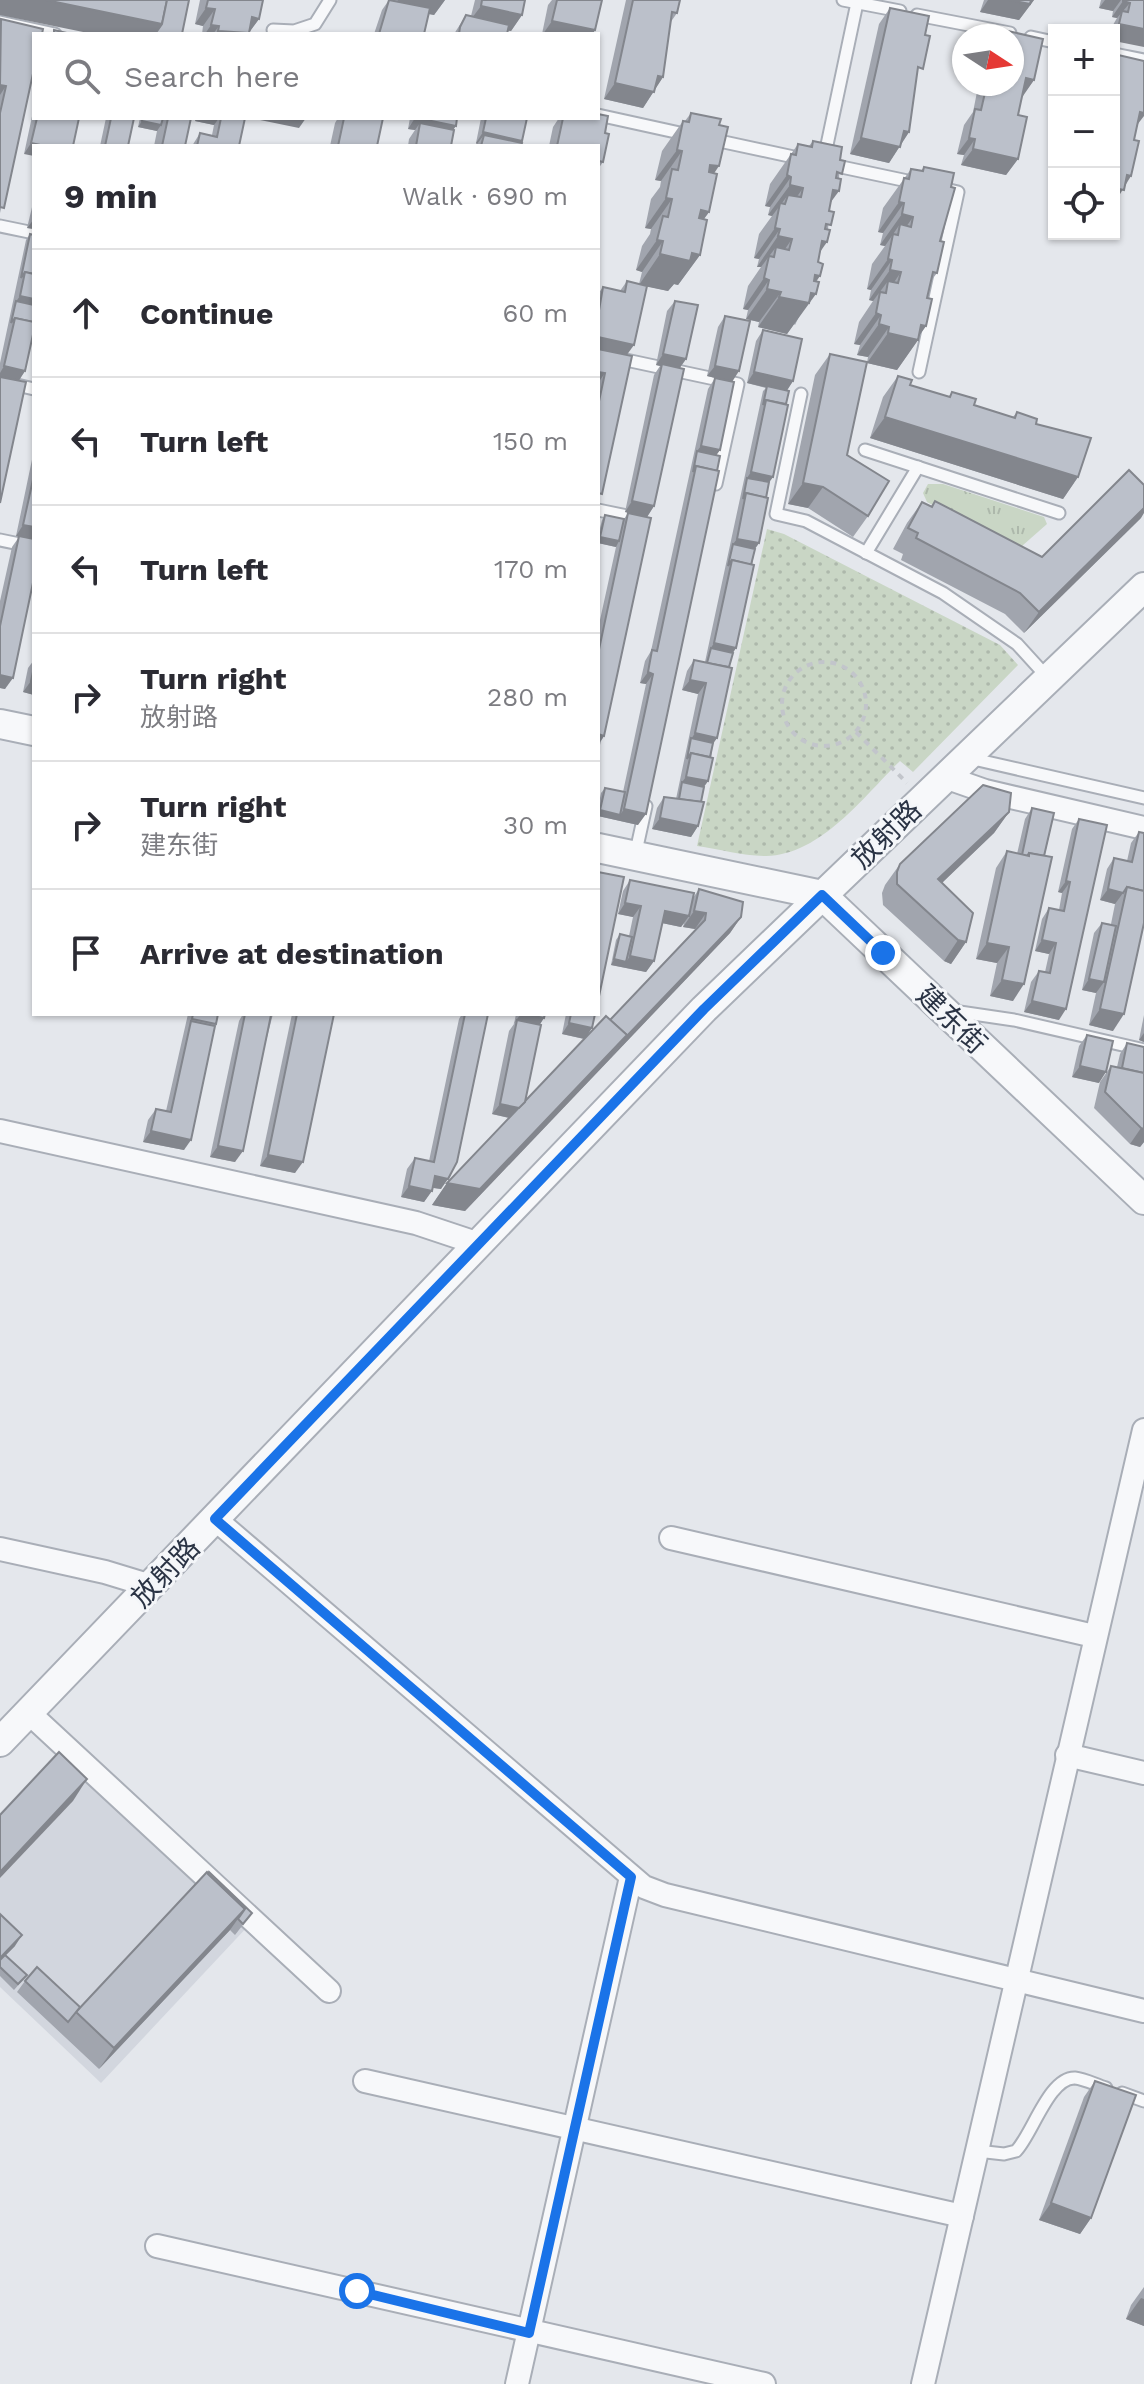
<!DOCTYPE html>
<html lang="en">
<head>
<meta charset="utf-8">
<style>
	body { margin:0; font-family:"Work Sans","Noto Sans SC",sans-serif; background:#f2f2f3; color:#2b2b33 }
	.controls { position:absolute; right:24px; top:24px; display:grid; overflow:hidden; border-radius:0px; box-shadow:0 2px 6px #0004 }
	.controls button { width:72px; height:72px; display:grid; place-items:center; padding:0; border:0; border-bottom:2px solid #e1e1e2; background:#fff; color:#2b2b33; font:40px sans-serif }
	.compass { position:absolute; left:952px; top:24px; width:72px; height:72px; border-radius:50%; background:#fff; box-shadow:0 2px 6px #0004; rotate:102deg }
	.stop { position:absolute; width:24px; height:24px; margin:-18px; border:6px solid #1a73e8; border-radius:50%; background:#fff }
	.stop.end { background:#1a73e8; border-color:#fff; box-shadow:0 2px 8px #0008 }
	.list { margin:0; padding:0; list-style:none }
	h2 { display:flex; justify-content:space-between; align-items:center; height:104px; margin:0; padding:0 32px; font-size:34px }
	h2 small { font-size:26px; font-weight:400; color:#7c7c81 }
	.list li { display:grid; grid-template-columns:52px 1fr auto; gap:24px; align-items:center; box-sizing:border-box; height:128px; padding:0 32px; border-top:2px solid #e1e1e2 }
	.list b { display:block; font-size:30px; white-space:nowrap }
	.list p { margin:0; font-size:26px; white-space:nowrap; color:#7c7c81 }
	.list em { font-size:26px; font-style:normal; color:#7c7c81 }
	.icon { flex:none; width:44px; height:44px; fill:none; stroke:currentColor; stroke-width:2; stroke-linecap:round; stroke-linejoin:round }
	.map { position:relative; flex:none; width:1144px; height:2384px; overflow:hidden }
	.search { position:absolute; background:#fff; box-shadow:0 2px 6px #0004; left:32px; top:32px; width:568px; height:88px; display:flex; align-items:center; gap:20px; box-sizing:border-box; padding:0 28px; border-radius:0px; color:#7c7c81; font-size:30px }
	.panel { position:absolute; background:#fff; box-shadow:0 2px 6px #0004; left:32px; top:144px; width:568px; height:872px; border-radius:0px }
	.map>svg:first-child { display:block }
	.built { fill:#d2d6de }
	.grass { fill:url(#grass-tufts) }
	.park { fill:url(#park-dots) }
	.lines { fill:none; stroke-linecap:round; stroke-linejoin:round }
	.service-casing { stroke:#a9aeb7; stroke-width:15 }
	.minor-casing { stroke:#a9aeb7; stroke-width:26 }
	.tertiary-casing { stroke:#a9aeb7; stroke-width:32 }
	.path { stroke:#c2c5cb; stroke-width:4; stroke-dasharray:6 6; stroke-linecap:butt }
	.service { stroke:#f7f8fa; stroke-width:11 }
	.minor { stroke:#f7f8fa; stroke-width:22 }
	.tertiary { stroke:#f7f8fa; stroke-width:28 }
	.wall { fill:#a1a5ae }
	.shaded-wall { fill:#83868d }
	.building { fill:#bbc0ca; stroke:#83868d; stroke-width:2 }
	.route { stroke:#1a73e8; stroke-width:10 }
	.labels { text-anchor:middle; stroke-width:6; stroke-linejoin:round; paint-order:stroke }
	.street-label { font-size:28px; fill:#2b3445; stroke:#f4f6f9 }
</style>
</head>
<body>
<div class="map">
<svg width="1144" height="2384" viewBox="0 0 1144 2384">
	<defs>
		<pattern id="grass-tufts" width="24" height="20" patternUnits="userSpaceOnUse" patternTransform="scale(2)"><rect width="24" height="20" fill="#c9d6c5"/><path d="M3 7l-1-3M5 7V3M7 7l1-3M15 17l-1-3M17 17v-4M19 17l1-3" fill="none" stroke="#adb8ab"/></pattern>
		<pattern id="park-dots" width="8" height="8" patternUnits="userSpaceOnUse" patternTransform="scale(2)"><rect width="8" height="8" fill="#c9d6c5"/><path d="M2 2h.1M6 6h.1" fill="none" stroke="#adb8ab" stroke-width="1.8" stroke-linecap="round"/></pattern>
	</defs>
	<rect width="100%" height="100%" fill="#e4e7ec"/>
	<path class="built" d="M63 1746 250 1924 101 2083 0 1987V1813Z"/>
	<path class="grass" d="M928 484H943L1044 517 1047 524 1022 546 1012 547 927 502 923 493Z"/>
	<path class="park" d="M767 529 784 534 1000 645 1018 665 913 772 900 761C864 796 821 855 766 856 743 856 719 849 697 846Z"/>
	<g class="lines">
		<defs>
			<g id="service">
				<path d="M843 0 900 11"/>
				<path d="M917 15 1010 33"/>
				<path d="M0 22 55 34"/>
				<path d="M273 30 294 31 315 24 330 0"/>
				<path d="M1031 37 1054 42"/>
				<path d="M1114 54 1144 60"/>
				<path d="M598 115 689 135"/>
				<path d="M710 139 803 159"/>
				<path d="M824 159 857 3"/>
				<path d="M832 165 917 183"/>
				<path d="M0 226 34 233"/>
				<path d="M598 354 738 384 716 484"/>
				<path d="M919 372 958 192 941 188"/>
				<path d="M0 381 34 389"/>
				<path d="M801 394 776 514 806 521 943 593 1017 644 1048 678"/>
				<path d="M865 450 1059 513"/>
				<path d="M598 510 637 518"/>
				<path d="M0 540 34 547"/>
				<path d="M866 553 918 467"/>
				<path d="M969 758 1144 798"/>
				<path d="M635 856 646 806"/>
				<path d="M953 1011 1014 1020 1144 1050"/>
				<path d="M1122 2093 1144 2101"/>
				<path d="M977 2151 1004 2154 1016 2151C1032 2135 1049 2077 1075 2078 1085 2079 1096 2085 1106 2088"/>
			</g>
			<g id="minor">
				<path d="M945 777 985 791 1144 828"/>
				<path d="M0 1131 416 1223 479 1244"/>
				<path d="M215 1519 644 1887 665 1895 1144 2011"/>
				<path d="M671 1538 1094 1636"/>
				<path d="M0 1549 105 1572 151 1586"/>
				<path d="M29 1713 329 1991"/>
				<path d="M1067 1755 1144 1773"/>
				<path d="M365 2081 962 2216"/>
				<path d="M157 2246 764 2384"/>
				<path d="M517 2384 631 1877"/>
				<path d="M923 2384 1144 1430"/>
			</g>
			<g id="tertiary">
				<path d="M0 724 34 731"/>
				<path d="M598 848 822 895 1144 1200"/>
				<path d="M0 1742 704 1009 1144 587"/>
			</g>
		</defs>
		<use href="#service" class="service-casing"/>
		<use href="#minor" class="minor-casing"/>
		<use href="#tertiary" class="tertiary-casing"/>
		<g class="path">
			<circle cx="824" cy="704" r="42"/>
			<path d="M856 732 907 783"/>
		</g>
		<use href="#service" class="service"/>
		<use href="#minor" class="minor"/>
		<use href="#tertiary" class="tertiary"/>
	</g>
	<g class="wall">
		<path d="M200 0H263L259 19 248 34H202L203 26 195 24Z"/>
		<path d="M389 0H445L434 15 428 14 424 34H374L382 10Z"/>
		<path d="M475 0H525L522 15 511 31H508L507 34H454L466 15 471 16Z"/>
		<path d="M552 0H602L593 34H542L548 5Z"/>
		<path d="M626 0H680L677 13 670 23 663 77 643 108 604 99Z"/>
		<path d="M984 0H1034L1019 20 980 12Z"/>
		<path d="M1101 0H1144L1114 41V30H1110L1117 18 1112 17 1113 11 1099 8Z"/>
		<path d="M890 8 916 78 909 132 889 163 850 154 879 24Z"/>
		<path d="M0 20 43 29 0 213Z"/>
		<path d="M999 29 1043 39 1034 80 1022 96 1018 115 1027 117 1018 159 1006 175 961 165 964 155 957 154 964 125 973 112 978 87 972 86 973 84H1012V36H994Z"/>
		<path d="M34 107V118H79L24 154Z"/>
		<path d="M691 113 714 174 709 212 704 219 700 255 678 285 674 284 668 291 646 286 627 355 598 500V294L603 287 620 291 627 281 639 284 642 272 636 270 642 246 650 234 651 229 645 228 651 199 660 187 661 181 655 180 662 151 683 121H685Z"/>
		<path d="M106 118H134L128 146H100Z"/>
		<path d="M140 118H191L185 146H154L157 131 138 127Z"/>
		<path d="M196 118H245L239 146H192L200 133 212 135 214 125 195 121Z"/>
		<path d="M338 118H383L377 146H330L335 123Z"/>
		<path d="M410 118H457L453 130 451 146H408L409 139 415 130 408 129Z"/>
		<path d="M481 118H527L521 143V146H476L477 144 476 143Z"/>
		<path d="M559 118H598L605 133 603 162 598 169V146H549L553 127Z"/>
		<path d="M813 141 840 160 839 179 830 202 828 230 820 253 816 281 795 325 794 324 787 334 758 327 759 322 746 319 748 310 743 309 748 286 761 267H757L759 259 754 258 759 234 772 216 768 215 770 207 765 206 770 184 798 144 809 146Z"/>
		<path d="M924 167 940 241 937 273 930 282 927 298 926 326 919 335 918 340 897 370 867 363 868 357 857 355 860 345 854 344 859 322 873 301 869 300 871 290 867 289 872 264 885 246 880 245 883 233 878 232 883 208 911 169 921 171Z"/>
		<path d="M34 199V229L27 228Z"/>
		<path d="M30 234 25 371 18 381 0 503V363L26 240Z"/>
		<path d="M675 301 686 359 680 368 654 506 647 517 625 512 654 375 660 366 656 365 667 311Z"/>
		<path d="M725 316 732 381 720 450 716 455 638 825 598 816V808L601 793 605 788 623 792 646 684 640 683 645 661 651 651 708 389 715 378 707 376 718 327Z"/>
		<path d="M763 330 793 381 787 390 773 477 769 482 759 543 755 549 736 648 732 653 717 738 713 743 708 781 704 787 701 802 698 826 691 837 652 829 657 808 664 797 676 799 698 694 682 690 687 671 694 660 705 662 763 391 766 388 747 383 756 341Z"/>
		<path d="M830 354 847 455 868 516 853 537 808 508 788 504 815 375Z"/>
		<path d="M898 376 910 385 949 397 952 392 974 405 1013 417 1017 412 1036 424 1078 477 1063 499 870 438 883 397Z"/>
		<path d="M34 450V578L5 689 0 688V601L12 547 19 537 16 536Z"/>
		<path d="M935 501 1042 557 1141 518 1024 633 1005 614 901 560 903 554 893 549 907 523 922 502 931 506Z"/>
		<path d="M628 513 604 736 601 741 598 753V629L616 547 598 543V536L602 520 605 515 624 519Z"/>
		<path d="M34 660V695L23 692 28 668Z"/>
		<path d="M1032 808 1054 813 1013 1001 990 996 997 963 976 959 996 868 1007 851 1017 854 1025 819Z"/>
		<path d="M1009 812 994 833 942 883 966 942 951 964 944 961 883 905 882 893 885 885 900 864Z"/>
		<path d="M1079 819 1059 1020 1024 1012 1031 982 1039 971 1045 972 1049 954 1035 951 1042 919 1049 908 1059 910 1062 893 1058 892 1072 829Z"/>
		<path d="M1139 832 1113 1031 1089 1025 1096 993 1082 990 1094 933 1102 923 1111 924 1115 904 1100 900 1107 869 1114 858 1127 861 1131 843Z"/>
		<path d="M630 880 693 898 699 889 741 917 730 933 465 1211 432 1205 447 1183 509 1118 492 1114 509 1031 514 1024 516 1014H545L540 1024 525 1102 584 1039 562 1034 566 1014H595L586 1038 610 1020 695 931V929L683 927 684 923 681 927 662 923 654 961 646 972 611 965 616 940 620 934 629 936 633 917 618 914 623 891Z"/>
		<path d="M188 1014H218L184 1150 143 1142 148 1120 156 1109 166 1111Z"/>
		<path d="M243 1014H273L235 1162 210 1157 239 1021Z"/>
		<path d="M292 1014H334L295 1173 260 1166Z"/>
		<path d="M461 1014H488L441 1189 433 1188 424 1202 401 1197 407 1169 415 1158 429 1161 459 1019 462 1014Z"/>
		<path d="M1144 1015V1042L1139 1040Z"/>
		<path d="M1087 1035 1099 1083 1072 1077 1079 1046Z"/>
		<path d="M1127 1043 1144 1142 1140 1147 1130 1144 1094 1108 1100 1082 1111 1066 1117 1067 1120 1054Z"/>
		<path d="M207 1872 252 1913 235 1935 230 1930 99 2069 17 1992 25 1981 80 2007Z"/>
		<path d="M0 1914 15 1946 6 1955 27 1975 14 1990 0 1976Z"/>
		<path d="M1095 2081 1091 2218 1080 2234 1039 2220 1084 2097Z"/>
		<path d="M1144 2287V2326L1126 2319 1131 2305Z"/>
	</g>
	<g class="shaded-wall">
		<path d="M0 0H46L162 24 155 34H93L0 15Z"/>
		<path d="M398 0H445L434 15 394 6Z"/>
		<path d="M988 0H1034L1019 20 980 12Z"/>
		<path d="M1105 0H1121L1113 11 1099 8Z"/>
		<path d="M1123 1 1144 7 1129 4 1117 18 1112 17Z"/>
		<path d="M481 6 522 15 511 31 469 22Z"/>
		<path d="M206 8 215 9 203 26 195 24Z"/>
		<path d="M252 17 259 19 248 34H215L218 31Z"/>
		<path d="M552 21 595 30 593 34H543Z"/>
		<path d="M1119 24 1144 29V47L1114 41V31Z"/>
		<path d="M211 25 219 26 213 34H205Z"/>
		<path d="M658 76 663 77 643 108 604 99 615 83Z"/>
		<path d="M1026 78 1034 80 1023 96 1015 94Z"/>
		<path d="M0 85 6 86 0 95Z"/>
		<path d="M1140 112 1144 113V116L1134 129Z"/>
		<path d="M197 118H219L214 125 195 121Z"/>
		<path d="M251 118H306L299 128Z"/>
		<path d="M415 118 456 126 448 137 420 123 415 130 408 129Z"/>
		<path d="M142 121 161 125 157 131 138 127Z"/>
		<path d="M904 131 909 132 889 163 850 154 861 138Z"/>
		<path d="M483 132 522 141 519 146 484 135 477 144 476 143Z"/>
		<path d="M969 138 975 139 964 155 957 154Z"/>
		<path d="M31 143 45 146H34V156L24 154Z"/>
		<path d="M973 149 1018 159 1006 175 961 165Z"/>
		<path d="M677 150 682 151 661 181 655 180Z"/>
		<path d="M710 165 719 166 698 197Z"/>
		<path d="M787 175 791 177 770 207 765 206Z"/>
		<path d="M1127 175 1131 176 1114 204V188Z"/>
		<path d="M790 185 803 188 782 218 788 195 772 216 768 215Z"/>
		<path d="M833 190 839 191 817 221Z"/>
		<path d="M666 198 672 199 651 229 645 228Z"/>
		<path d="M899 202 904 203 883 233 878 232Z"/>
		<path d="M701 210 709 212 687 242Z"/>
		<path d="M902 214 913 217 892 247 898 235 900 224 885 246 880 245Z"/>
		<path d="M34 219V229L27 228Z"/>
		<path d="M775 228 780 229 759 259 754 258Z"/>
		<path d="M778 236 792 239 771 269 776 247 761 267H757Z"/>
		<path d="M657 240 663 241 642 272 636 270Z"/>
		<path d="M822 241 827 242 806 272Z"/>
		<path d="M692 253 700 255 678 285 674 284 668 291 639 285 660 254Z"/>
		<path d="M888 259 892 260 871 290 867 289Z"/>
		<path d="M890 270 901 272 880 303 886 293 888 281 873 301 869 300Z"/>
		<path d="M815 275 820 276 802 302 811 293 816 294 787 334 758 327 779 297Z"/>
		<path d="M764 278 769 280 748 310 743 309Z"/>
		<path d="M767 289 781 292 759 322 746 319Z"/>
		<path d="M20 296 34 299V309L16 301 12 307Z"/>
		<path d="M876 313 881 315 860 345 854 344Z"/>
		<path d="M879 324 889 327 868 357 857 355Z"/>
		<path d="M921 325 926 326 917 339 918 340 897 370 867 363 888 333Z"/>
		<path d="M598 337 634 345 626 356 598 350Z"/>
		<path d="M663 354 686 359 678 370 656 365Z"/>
		<path d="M4 366 25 371 18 382 0 378V373Z"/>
		<path d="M715 366 739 371 732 382 707 376Z"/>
		<path d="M598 372 605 373 598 383Z"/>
		<path d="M754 372 793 381 786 392 747 383Z"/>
		<path d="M885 417 1078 477 1063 499 870 438Z"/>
		<path d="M701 446 720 450 712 461 697 451Z"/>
		<path d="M751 472 773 477 765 488 747 478Z"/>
		<path d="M803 483 823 487 808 508 788 504Z"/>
		<path d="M632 501 654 506 647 517 625 512Z"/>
		<path d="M1144 508V513L1141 518 1024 633 1039 612Z"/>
		<path d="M23 525 34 527V540L16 536Z"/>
		<path d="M600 537 619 541 616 547 598 543Z"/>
		<path d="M737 539 759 543 751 554 733 544Z"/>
		<path d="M714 643 736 648 729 659 711 648 707 654Z"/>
		<path d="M648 672 653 674 646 684 640 683Z"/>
		<path d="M0 675 13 678 5 689 0 688Z"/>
		<path d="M690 680 706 683 698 694 682 690Z"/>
		<path d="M31 681 34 682V695L23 692Z"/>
		<path d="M695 733 717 738 710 748 691 738 688 744Z"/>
		<path d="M598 734 604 736 598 745Z"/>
		<path d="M686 777 708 781 700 792 682 782Z"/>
		<path d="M624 809 646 814 638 825 598 816 600 810 620 815Z"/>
		<path d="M1009 812 994 833 924 900 938 879Z"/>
		<path d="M660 818 698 826 691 837 652 829Z"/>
		<path d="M1066 881 1070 882 1062 893 1058 892Z"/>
		<path d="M1108 889 1123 893 1115 904 1100 900Z"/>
		<path d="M625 903 641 906 633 917 618 914Z"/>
		<path d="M665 911 689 916 681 927 657 922Z"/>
		<path d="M694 911 706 913 695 929 683 927Z"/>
		<path d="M741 917 730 933 612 1057 623 1040Z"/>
		<path d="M958 940 966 942 951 964 944 961Z"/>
		<path d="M1042 940 1056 943 1049 954 1035 951Z"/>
		<path d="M987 943 1009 947 997 963 976 959Z"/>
		<path d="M630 956 654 961 646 972 611 965 614 959 626 962Z"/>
		<path d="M1089 979 1104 982 1096 993 1082 990Z"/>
		<path d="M1002 980 1024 984 1013 1001 990 996Z"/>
		<path d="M1032 1001 1066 1009 1059 1020 1024 1012Z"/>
		<path d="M1100 1009 1124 1014 1113 1031 1089 1025Z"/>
		<path d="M521 1014H524L544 1018 537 1029 517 1020 513 1024Z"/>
		<path d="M569 1023 592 1028 585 1039 562 1034Z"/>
		<path d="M1144 1033V1042L1139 1040Z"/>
		<path d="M627 1035 612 1057 465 1211 432 1205 447 1183Z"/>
		<path d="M1080 1066 1106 1072 1099 1083 1072 1077Z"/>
		<path d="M500 1104 521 1108 514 1119 492 1114Z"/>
		<path d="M1141 1128 1144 1129V1142L1140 1147 1130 1144Z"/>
		<path d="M151 1131 191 1140 184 1150 143 1142Z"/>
		<path d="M218 1146 243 1151 235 1162 210 1157Z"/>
		<path d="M268 1155 303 1162 295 1173 260 1166Z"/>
		<path d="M435 1176 448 1179 441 1189 428 1187Z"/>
		<path d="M409 1186 432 1191 424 1202 401 1197Z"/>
		<path d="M87 1779 73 1801 0 1878V1872Z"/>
		<path d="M245 1909 230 1930 99 2069 114 2048Z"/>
		<path d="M22 1935 15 1946 0 1961V1958Z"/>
		<path d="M1051 2203 1091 2218 1080 2234 1039 2220Z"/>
		<path d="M1141 2298 1144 2299V2326L1126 2319Z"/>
	</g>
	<g class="building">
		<path d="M46 0H167L162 24Z"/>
		<path d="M167 0H189L182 34H155L162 24Z"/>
		<path d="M208 0H263L259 19 252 17 249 33 218 31 219 26 211 25 215 9 206 8Z"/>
		<path d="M389 0 430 8 424 34H379Z"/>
		<path d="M482 0H525L522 15 481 6Z"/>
		<path d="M557 0H602L595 30 552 21Z"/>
		<path d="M633 0H680L677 13 672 12 663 77 658 76 654 92 615 83Z"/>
		<path d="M1009 0H1031L1030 4Z"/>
		<path d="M1123 0H1144V29L1119 24 1122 11 1128 12 1130 3 1123 1Z"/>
		<path d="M890 8 929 16 925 35 930 36 923 69 918 67 909 132 904 131 900 147 861 138Z"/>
		<path d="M466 15 509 25 507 34H459L460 27Z"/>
		<path d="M1 19 43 29 42 34H34V69L4 208 0 207V113L6 86 0 85Z"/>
		<path d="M999 29 1043 39 1034 80 1026 78 1018 115 1027 117 1018 159 973 149 975 139 969 138 975 109 981 110 987 84H1012V36H997Z"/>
		<path d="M54 30 71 34H54Z"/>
		<path d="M1114 54 1144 61V113L1140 112 1134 140 1139 141 1131 176 1127 175 1124 190 1114 188Z"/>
		<path d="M691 113 721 119 719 125 728 127 719 166 710 165 709 172 717 174 709 212 701 210 699 218 707 220 700 255 692 253 690 261 660 254 663 241 657 240 663 216 668 217 672 199 666 198 672 169 678 170 682 151 677 150 683 121 689 122Z"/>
		<path d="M598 114 608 116 605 133 609 134 603 162 599 161 598 164V146H557L563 118H598Z"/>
		<path d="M37 118H79L73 146H45L31 143Z"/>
		<path d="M111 118H134L128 146H105Z"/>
		<path d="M142 118H163L161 125 142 121Z"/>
		<path d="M168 118H191L185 146H162Z"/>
		<path d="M221 118H245L239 146H197L200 133 217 137Z"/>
		<path d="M344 118H383L377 146H338Z"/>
		<path d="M417 118H457L456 126Z"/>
		<path d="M486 118H527L522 141 483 132Z"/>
		<path d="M420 123 454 130 451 146H416Z"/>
		<path d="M484 135 522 143 521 146H481Z"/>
		<path d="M813 141 842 147 840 160 845 161 842 174 837 172 836 178 841 179 839 191 833 190 829 211 834 212 831 225 826 224 825 229 830 230 827 242 822 241 818 262 823 264 820 276 815 275 814 281 819 282 816 294 811 293 809 303 779 297 781 292 767 289 769 280 764 278 769 256 774 257 776 247 789 250 792 239 778 236 780 229 775 228 780 203 785 204 788 195 801 197 803 188 790 185 791 177 787 175 791 154 796 155 798 144 812 147Z"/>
		<path d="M924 167 954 173 951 187 955 188 940 241 944 242 937 273 933 272 927 298 932 299 926 326 921 325 918 340 888 333 889 327 879 324 881 315 876 313 880 292 886 293 888 281 898 283 901 272 890 270 892 260 888 259 893 234 898 235 900 224 911 227 913 217 902 214 904 203 899 202 904 178 909 179 911 169 923 171Z"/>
		<path d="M30 234 34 235V274L25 272 21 278Z"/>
		<path d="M25 272 34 274V299L20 296Z"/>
		<path d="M627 281 647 286 634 345 598 337V316L603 287 625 292Z"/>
		<path d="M16 301 34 305 33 322 15 318 11 323Z"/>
		<path d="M675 301 698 305 686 359 663 354Z"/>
		<path d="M725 316 750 321 739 371 715 366Z"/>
		<path d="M15 318 34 322V330L25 371 4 366Z"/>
		<path d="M763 330 802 339 793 381 754 372Z"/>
		<path d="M598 349 632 356 602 494 598 493V406L605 373 598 372Z"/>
		<path d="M830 354 867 362 847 455 889 481 868 516 823 487 803 483Z"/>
		<path d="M662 364 684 369 654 506 632 501Z"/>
		<path d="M898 376 912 380 910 385 950 397 952 392 976 399 974 405 1015 418 1017 412 1037 419 1036 424 1091 438 1078 477 885 417Z"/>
		<path d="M0 377 26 382 0 503Z"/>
		<path d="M715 378 734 382 720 450 701 446Z"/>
		<path d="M767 386 789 391 786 404 766 400 763 405Z"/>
		<path d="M766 400 788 405 773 477 751 472Z"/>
		<path d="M697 451 720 456 717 471 696 466 693 472Z"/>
		<path d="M696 466 719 471 646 814 624 809 653 674 648 672 652 650 657 651Z"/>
		<path d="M1129 470 1144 485V508L1039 612 1020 593 916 538 918 533 908 528 922 502 932 507 935 501 1042 557Z"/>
		<path d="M34 475V527L23 525Z"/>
		<path d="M747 478 769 482 766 498 746 493 743 499Z"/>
		<path d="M746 493 768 498 759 543 737 539Z"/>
		<path d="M628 513 651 518 604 736 598 734V654Z"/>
		<path d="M605 515 624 519 619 541 600 537Z"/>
		<path d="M19 536 34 539V578L13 678 0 675V626Z"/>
		<path d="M733 544 755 549 751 565 732 560 728 566Z"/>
		<path d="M732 560 754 565 736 648 714 643Z"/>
		<path d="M711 648 733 653 729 667 707 663Z"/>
		<path d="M694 660 732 668 717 738 695 733 706 683 690 680Z"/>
		<path d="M34 667V682L31 681Z"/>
		<path d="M691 738 713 743 710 757 691 753 687 759Z"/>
		<path d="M691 753 713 758 708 781 686 777Z"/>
		<path d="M682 782 704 787 701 802 679 799Z"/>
		<path d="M983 785 1011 793 1009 812 938 879 973 913 966 942 958 940 897 884V872L900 864Z"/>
		<path d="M605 788 625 792 620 815 600 810Z"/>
		<path d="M664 797 704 802 698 826 660 818Z"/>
		<path d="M1032 808 1054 813 1044 856 1029 853 1027 856 1022 855Z"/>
		<path d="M1079 819 1107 825 1066 1009 1032 1001 1039 971 1050 973 1056 943 1042 940 1049 908 1064 911 1070 882 1066 881Z"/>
		<path d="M1139 832 1144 833V891L1127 887 1123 893 1108 889 1114 858 1132 862Z"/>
		<path d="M1007 851 1029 856V853L1052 857 1024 984 1002 980 1009 947 987 943Z"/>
		<path d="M598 872 624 877 598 1001Z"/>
		<path d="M630 880 694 893 689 916 665 911 654 961 630 956 641 906 625 903Z"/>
		<path d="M1127 887 1144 891V923L1124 1014 1100 1009Z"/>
		<path d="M699 889 743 902 741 917 623 1040 627 1035 610 1020 705 920 706 913 694 911Z"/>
		<path d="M1102 923 1116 926 1104 982 1089 979Z"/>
		<path d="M620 934 632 937 626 962 614 959Z"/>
		<path d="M193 1014H218L216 1024 192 1019Z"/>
		<path d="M245 1014 271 1015 243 1151 218 1146Z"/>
		<path d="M297 1014H334L303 1162 268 1155Z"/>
		<path d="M465 1014H488L457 1162 448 1179 435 1176 432 1191 409 1186 415 1158 434 1162Z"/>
		<path d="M524 1014H545L544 1018Z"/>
		<path d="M571 1014H595L592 1028 569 1023Z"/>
		<path d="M606 1016 627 1035 480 1189 447 1183Z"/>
		<path d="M517 1020 541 1025 525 1102 519 1108 500 1104Z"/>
		<path d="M191 1021 215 1026 191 1140 151 1131 156 1109 171 1112Z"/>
		<path d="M1087 1035 1113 1041 1106 1072 1080 1066Z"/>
		<path d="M1127 1043 1144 1047V1073L1122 1068Z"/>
		<path d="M1111 1066 1144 1073V1129L1141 1128 1105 1092Z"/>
		<path d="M59 1752 87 1779 0 1872V1815Z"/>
		<path d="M207 1872 245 1909 114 2048 76 2012Z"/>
		<path d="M209 1872 252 1913 243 1924 238 1919 245 1909 208 1874Z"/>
		<path d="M0 1914 22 1935 0 1958Z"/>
		<path d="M5 1955 27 1975 18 1984 0 1967V1960Z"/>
		<path d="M37 1967 80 2007 68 2022 25 1981Z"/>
		<path d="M1095 2081 1136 2095 1091 2218 1051 2203Z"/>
	</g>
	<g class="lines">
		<path class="route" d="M357 2291 529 2333 631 1877 215 1519 704 1009 822 895 883 953"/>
	</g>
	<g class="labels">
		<g class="street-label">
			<text transform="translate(886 834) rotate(-44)" y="10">放射路</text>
			<text transform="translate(952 1019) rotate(44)" y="10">建东街</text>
			<text transform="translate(165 1572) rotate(-46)" y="10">放射路</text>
		</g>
	</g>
</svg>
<div class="controls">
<button>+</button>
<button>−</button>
<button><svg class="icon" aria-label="locate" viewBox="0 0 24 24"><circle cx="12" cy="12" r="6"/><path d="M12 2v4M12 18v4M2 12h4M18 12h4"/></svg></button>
</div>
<svg class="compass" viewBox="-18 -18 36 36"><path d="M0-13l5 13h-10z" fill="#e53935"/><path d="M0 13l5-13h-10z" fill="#7c7c81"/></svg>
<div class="stop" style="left:357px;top:2291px"></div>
<div class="stop end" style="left:883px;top:953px"></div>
<div class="search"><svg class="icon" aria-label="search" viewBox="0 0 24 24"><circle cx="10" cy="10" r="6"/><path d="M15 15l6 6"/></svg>Search here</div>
<section class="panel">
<h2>9 min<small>Walk · 690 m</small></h2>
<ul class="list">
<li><svg class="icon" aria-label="ahead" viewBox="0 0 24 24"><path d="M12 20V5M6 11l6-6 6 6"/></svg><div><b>Continue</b></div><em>60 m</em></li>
<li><svg class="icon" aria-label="left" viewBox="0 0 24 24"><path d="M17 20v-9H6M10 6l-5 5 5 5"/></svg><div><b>Turn left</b></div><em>150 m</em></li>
<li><svg class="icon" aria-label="left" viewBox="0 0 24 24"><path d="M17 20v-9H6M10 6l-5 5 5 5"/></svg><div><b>Turn left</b></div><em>170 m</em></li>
<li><svg class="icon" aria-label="right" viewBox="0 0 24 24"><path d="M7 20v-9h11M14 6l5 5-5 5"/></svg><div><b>Turn right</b><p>放射路</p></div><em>280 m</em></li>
<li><svg class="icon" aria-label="right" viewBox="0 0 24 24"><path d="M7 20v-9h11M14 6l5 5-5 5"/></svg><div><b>Turn right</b><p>建东街</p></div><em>30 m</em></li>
<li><svg class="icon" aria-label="arrive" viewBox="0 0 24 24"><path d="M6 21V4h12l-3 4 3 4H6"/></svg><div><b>Arrive at destination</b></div></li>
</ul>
</section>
</div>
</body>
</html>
